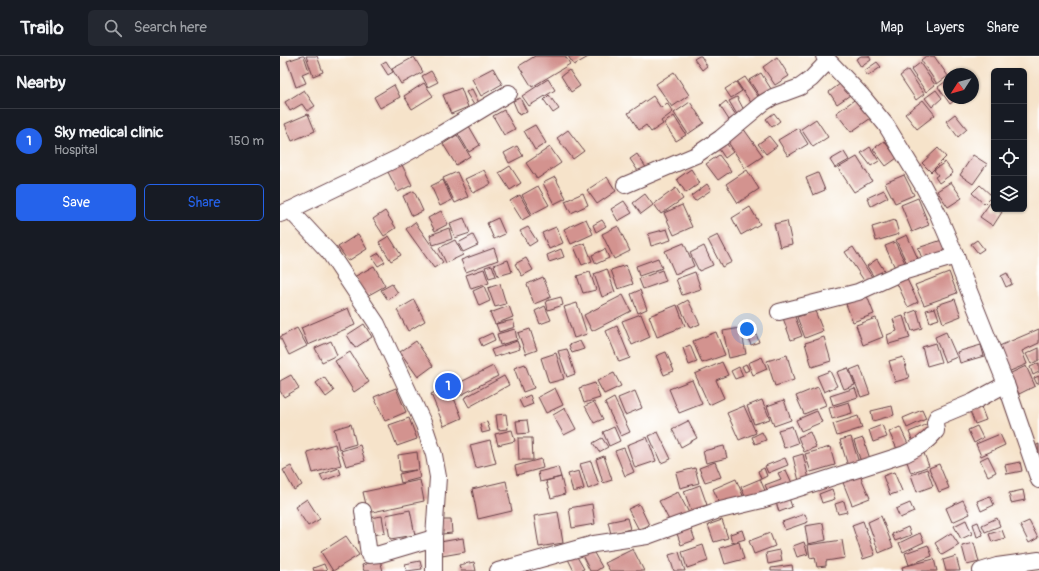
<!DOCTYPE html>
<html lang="en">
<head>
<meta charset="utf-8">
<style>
	body { margin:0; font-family:Pangolin,sans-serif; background:#242831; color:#f1f3f6 }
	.controls { position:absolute; right:12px; top:12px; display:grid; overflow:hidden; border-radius:6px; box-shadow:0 1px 3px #0004 }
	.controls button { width:36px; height:36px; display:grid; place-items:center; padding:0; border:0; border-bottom:1px solid #363941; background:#171b24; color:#f1f3f6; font:20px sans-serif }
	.compass { position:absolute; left:663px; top:12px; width:36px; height:36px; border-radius:50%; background:#171b24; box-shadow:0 1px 3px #0004; rotate:234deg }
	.you { position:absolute; left:467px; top:273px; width:14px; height:14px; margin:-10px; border:3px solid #fff; border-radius:50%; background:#1a73e8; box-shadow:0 0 0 6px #1a73e833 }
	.badge { display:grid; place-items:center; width:26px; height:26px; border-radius:50%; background:#2563eb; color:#fff; font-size:13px; font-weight:700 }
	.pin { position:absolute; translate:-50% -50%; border:2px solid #fff; box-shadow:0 1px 4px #0006 }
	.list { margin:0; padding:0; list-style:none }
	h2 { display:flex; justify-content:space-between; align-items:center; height:52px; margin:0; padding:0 16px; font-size:17px }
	h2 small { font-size:13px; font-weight:400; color:#9ea1a6 }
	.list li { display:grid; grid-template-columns:26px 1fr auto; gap:12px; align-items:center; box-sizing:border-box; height:64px; padding:0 16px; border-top:1px solid #363941 }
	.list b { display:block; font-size:15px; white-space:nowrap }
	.list p { margin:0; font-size:13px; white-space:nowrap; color:#9ea1a6 }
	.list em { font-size:13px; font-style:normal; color:#9ea1a6 }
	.actions { display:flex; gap:8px; padding:12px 16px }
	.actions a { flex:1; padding:9px 0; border:1px solid #2563eb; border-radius:6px; text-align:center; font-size:14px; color:#2563eb }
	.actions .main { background:#2563eb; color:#fff }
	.icon { flex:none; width:22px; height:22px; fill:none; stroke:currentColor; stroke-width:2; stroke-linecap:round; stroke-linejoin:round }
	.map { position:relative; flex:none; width:759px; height:515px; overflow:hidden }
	header { display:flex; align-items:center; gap:24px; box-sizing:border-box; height:56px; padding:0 20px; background:#171b24; border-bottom:1px solid #363941 }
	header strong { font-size:19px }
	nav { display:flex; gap:22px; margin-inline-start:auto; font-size:14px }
	.search { width:280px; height:36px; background:#242831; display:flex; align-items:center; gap:10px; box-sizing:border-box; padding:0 14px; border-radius:6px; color:#9ea1a6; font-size:15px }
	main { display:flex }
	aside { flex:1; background:#171b24 }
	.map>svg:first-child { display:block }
	.building { fill:#d3938f }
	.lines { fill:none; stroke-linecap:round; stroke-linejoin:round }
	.street-casing { stroke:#643c43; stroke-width:18 }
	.street { stroke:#fff; stroke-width:16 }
</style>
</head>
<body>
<header>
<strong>Trailo</strong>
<div class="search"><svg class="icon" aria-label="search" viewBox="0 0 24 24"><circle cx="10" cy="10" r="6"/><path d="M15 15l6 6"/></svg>Search here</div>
<nav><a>Map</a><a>Layers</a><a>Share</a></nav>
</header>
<main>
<aside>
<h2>Nearby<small></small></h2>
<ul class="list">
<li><span class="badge">1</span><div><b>Sky medical clinic</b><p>Hospital</p></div><em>150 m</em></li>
</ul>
<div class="actions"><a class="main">Save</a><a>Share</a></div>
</aside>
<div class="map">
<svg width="759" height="515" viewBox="0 0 759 515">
	<rect width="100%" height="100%" fill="#fff"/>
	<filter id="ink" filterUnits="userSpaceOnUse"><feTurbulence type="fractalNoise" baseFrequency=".025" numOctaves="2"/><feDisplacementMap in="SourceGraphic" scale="8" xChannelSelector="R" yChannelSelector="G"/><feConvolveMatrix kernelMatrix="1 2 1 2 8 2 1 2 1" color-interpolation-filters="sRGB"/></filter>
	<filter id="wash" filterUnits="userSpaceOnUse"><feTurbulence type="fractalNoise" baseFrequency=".012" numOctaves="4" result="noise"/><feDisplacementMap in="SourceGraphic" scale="16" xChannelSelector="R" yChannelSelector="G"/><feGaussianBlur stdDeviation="0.9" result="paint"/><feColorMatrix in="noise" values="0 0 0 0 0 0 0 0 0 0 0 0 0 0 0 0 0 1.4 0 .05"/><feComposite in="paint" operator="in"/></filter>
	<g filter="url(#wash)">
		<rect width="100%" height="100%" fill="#f6e3ca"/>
		<g id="blocks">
			<g class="building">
				<path d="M22 0H24L29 15 22 18 26 27 16 31 7 5Z"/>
				<path d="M26 0H37L43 16 33 20Z"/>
				<path d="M255 0H285L290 8 252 31 239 10Z"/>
				<path d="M288 0H310L294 9Z"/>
				<path d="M419 0H421L427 10 422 14 414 3Z"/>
				<path d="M581 0H589L591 4 581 11 576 3Z"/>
				<path d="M646 0H654L668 20 657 28 641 4Z"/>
				<path d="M134 1 143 16 121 28 112 13Z"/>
				<path d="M497 1 509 20 495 29 483 11Z"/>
				<path d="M106 5 113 16 108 19 101 8Z"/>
				<path d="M597 6 601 11 588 20 584 15Z"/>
				<path d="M640 7 655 29 646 36 631 14Z"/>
				<path d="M213 12 222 28 201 40 192 23Z"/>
				<path d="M289 14 300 30 291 36 281 20Z"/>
				<path d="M628 14 644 38 636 44 620 20Z"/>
				<path d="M151 15 158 26 148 31 142 20Z"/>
				<path d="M394 16 409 39 392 51 376 28Z"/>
				<path d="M481 17 493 36 482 44 469 24Z"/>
				<path d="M465 21 482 46 474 51 457 26Z"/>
				<path d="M268 23 275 34 249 50 242 40Z"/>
				<path d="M669 23V42H678L670 48 658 31Z"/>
				<path d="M564 25 573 37 557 48 549 36Z"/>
				<path d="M456 26 462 35 451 42 445 33Z"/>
				<path d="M144 27 153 40 132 53 124 40Z"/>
				<path d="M114 29 120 41 100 52 94 41Z"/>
				<path d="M181 32 188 51 171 58 163 39Z"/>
				<path d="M192 33 199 47 194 49 186 36Z"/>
				<path d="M24 34 35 50 27 55 22 48 10 55 5 46Z"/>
				<path d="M656 34 662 42 652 51 645 42Z"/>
				<path d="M269 39 279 53 273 57 264 44Z"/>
				<path d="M373 40 381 52 387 47 393 56 381 65 383 68 371 76 366 69 359 74 348 57Z"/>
				<path d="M457 41 465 56 458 60 449 45Z"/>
				<path d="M240 42 247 56 239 59 233 45Z"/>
				<path d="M577 42 591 62 571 76 556 57Z"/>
				<path d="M643 44 655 59 637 73 625 58Z"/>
				<path d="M446 45 456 59 449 64 440 50Z"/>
				<path d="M410 46 424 67 408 78 394 57Z"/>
				<path d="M224 54 235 73 224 79 213 60Z"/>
				<path d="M494 57 500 65 492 71 486 63Z"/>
				<path d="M28 58 35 75 12 85 5 68Z"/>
				<path d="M675 58 687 73 678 81 666 65Z"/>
				<path d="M394 60 406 79 396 85 384 67Z"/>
				<path d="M536 63 548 81 533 91 521 73Z"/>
				<path d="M255 69 266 87 255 94 244 75Z"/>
				<path d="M189 70 200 89 189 96 177 76Z"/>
				<path d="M463 72 483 100 465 112 446 83Z"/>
				<path d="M518 72 528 88 508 100 498 84Z"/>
				<path d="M288 74 304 95 293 103 277 82Z"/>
				<path d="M177 79 190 100 176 109 163 88Z"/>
				<path d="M489 80 497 90 486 98 478 88Z"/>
				<path d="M604 85 617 102 606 110 593 93Z"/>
				<path d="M446 87 453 96 445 102 439 93Z"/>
				<path d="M237 90 243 100 229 107 224 97Z"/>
				<path d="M270 91 281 107 257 123 246 107Z"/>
				<path d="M590 91 599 105 591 110 581 97Z"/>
				<path d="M658 92 666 101 651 116 642 107Z"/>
				<path d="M564 96 569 104 555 112 550 104Z"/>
				<path d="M357 98 367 113 360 118 350 103Z"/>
				<path d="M439 99 451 115 438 124 426 108Z"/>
				<path d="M693 99 707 108 693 128 680 119Z"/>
				<path d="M577 101 592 125 574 136 558 112Z"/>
				<path d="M665 106 673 117 659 127 655 121 658 119 654 114Z"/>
				<path d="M121 107 132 129 118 136 107 114Z"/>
				<path d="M230 110 241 127 230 134 219 117Z"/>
				<path d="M411 113 420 127 406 137 397 123Z"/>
				<path d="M204 114 211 128 193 137 185 123Z"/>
				<path d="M467 114 479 133 458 147 446 128Z"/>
				<path d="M177 116 188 141 175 147 163 122Z"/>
				<path d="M538 117 545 134 533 139 526 122Z"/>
				<path d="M624 119 634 139 615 147 605 127Z"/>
				<path d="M275 121 286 142 274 148 263 127Z"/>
				<path d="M327 121 336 135 317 148 307 134Z"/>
				<path d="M163 124 172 144 160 150 151 130Z"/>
				<path d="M671 126 682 142 668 151 657 135Z"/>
				<path d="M427 128 431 134 415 145 411 140Z"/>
				<path d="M700 129 712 140 704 148 692 137Z"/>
				<path d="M258 130 269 149 252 158 242 139Z"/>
				<path d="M396 132 403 143 381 158 374 148Z"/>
				<path d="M604 134 608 141 591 150 587 142Z"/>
				<path d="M134 135 143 155 132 160 123 140Z"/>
				<path d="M303 137 308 149 291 157 285 145Z"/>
				<path d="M365 138 373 149 361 158 353 147Z"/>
				<path d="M240 139 251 159 242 164 230 145Z"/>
				<path d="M638 142 649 169 632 176 621 149Z"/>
				<path d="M344 145 352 157 338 165 331 153Z"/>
				<path d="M710 147 714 150V153H718L722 156 713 170 700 161Z"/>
				<path d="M402 149 412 171 394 179 384 157Z"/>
				<path d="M470 151 480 168 461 179 452 162Z"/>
				<path d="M105 155 116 172 104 180 93 163Z"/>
				<path d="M161 155 168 168 155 175 148 162Z"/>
				<path d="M184 162 190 177 175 182 170 167Z"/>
				<path d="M218 162 225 178 214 183 207 167Z"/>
				<path d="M306 163 313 178 291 188 284 173Z"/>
				<path d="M322 164 326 170 316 176 313 169Z"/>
				<path d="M615 164 619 178 596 185 592 171Z"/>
				<path d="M507 165 512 188 500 191 494 168Z"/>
				<path d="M135 166 163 206 154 212 126 173Z"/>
				<path d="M338 170 350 195 334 203 322 178Z"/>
				<path d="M248 171 257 185 249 190 240 175Z"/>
				<path d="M276 171 283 187 269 193 262 177Z"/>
				<path d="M169 172 172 183 153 189 150 179Z"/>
				<path d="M387 173 391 184 371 190 368 178Z"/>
				<path d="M78 178 87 193 68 205 58 191Z"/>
				<path d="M193 179 198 189 183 196 178 187Z"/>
				<path d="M438 179 452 206 442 211 428 184Z"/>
				<path d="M627 179 640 207 629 212 616 184Z"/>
				<path d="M109 180 121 199 111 205 99 186Z"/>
				<path d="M175 184 183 199 166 207 159 192Z"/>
				<path d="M662 184 666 198 643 205 638 192Z"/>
				<path d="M697 184 704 193 698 197 691 188Z"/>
				<path d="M615 186 627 211 617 216 605 190Z"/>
				<path d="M305 187 312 205 302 209 294 191Z"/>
				<path d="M404 187 414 210 395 218 385 195Z"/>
				<path d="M424 190 433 209 419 215 410 197Z"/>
				<path d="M573 191 592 221 585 226 565 196Z"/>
				<path d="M214 192 218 204 186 216 181 204Z"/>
				<path d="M281 193 284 201 269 206 267 199Z"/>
				<path d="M325 193 329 202 316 208 312 199Z"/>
				<path d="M99 197 105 206 98 210 92 201Z"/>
				<path d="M246 202 253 214 242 220 235 208Z"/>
				<path d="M378 202 382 212 359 220 356 210Z"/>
				<path d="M597 203 605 216 595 223 587 210Z"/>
				<path d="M228 204 232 216 218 220 214 209Z"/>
				<path d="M212 209 216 220 209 222 205 211Z"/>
				<path d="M346 209 353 228 338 233 331 214Z"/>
				<path d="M94 210 105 230 85 241 74 221Z"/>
				<path d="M204 213 209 227 191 233 186 219Z"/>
				<path d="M327 213 335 236 322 241 314 218Z"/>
				<path d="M382 214 386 225 363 233 359 223Z"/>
				<path d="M310 216 316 234 303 237 297 220Z"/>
				<path d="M415 216 421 233 402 239 396 223Z"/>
				<path d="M669 216 677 237 644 249 635 229Z"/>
				<path d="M727 217 732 228 726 231 721 220Z"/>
				<path d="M625 219 638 246 628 251 615 223Z"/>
				<path d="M263 221 271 241 254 248 247 228Z"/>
				<path d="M112 228 118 237 108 244 101 234Z"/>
				<path d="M220 228 226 248 215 251 208 232Z"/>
				<path d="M204 230 210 245 199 250 193 235Z"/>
				<path d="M360 234 367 253 358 257 351 238Z"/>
				<path d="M343 239 351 255 312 275 304 259Z"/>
				<path d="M587 240 594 258 573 266 566 248Z"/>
				<path d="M281 241 283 249 268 254 266 245Z"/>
				<path d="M675 243 681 260 663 267 657 249Z"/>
				<path d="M134 244 145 265 128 275 117 254Z"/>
				<path d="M408 244 420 268 410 272 399 249Z"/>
				<path d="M297 247 307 278 294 282 284 251Z"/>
				<path d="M397 249 405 270 377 281 369 260Z"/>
				<path d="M229 250 233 261 215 268 210 257Z"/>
				<path d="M265 250 271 264 260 268 255 255Z"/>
				<path d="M68 252 75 269 28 289 21 272Z"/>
				<path d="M655 252 659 263 650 266 646 254Z"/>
				<path d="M637 254 642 272 632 275 626 258Z"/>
				<path d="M535 255 543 275 525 282 517 261Z"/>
				<path d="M361 258 370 281 352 289 342 265Z"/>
				<path d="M514 258 522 280 511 284 503 262Z"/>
				<path d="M623 260 630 282 609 288 607 279 617 275 613 263Z"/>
				<path d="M596 262 603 281 583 289 576 269Z"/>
				<path d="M233 264 235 271 219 276 216 268Z"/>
				<path d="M472 266 479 286 471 289 463 270Z"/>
				<path d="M84 268 92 281 75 292 67 279Z"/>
				<path d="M337 270 350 302 339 306 326 275Z"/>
				<path d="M17 272 27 290 9 299 0 281Z"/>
				<path d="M461 272 466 298 449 302 443 275Z"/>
				<path d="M235 273 237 284 220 289 217 278Z"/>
				<path d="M250 273 257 294 246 298 238 277Z"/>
				<path d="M759 273V287L742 295 747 308 728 316 717 291Z"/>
				<path d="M436 276 445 299 422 307 413 285Z"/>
				<path d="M666 276 677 301 665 306 655 281Z"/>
				<path d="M212 277 215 284 202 290 199 283Z"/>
				<path d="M544 281 551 305 532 311 525 287Z"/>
				<path d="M51 285 57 299 42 306 35 292Z"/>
				<path d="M136 285 153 310 138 321 120 296Z"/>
				<path d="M237 285 240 293 214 301 211 294Z"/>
				<path d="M300 285 304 293 292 297 289 289Z"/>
				<path d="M655 287 661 306 647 310 642 291Z"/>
				<path d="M410 289 417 306 409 309 403 292Z"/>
				<path d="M701 289 704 300 680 307 677 296Z"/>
				<path d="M759 292V304L751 308 746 298Z"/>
				<path d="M287 293 295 318 287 321 278 295Z"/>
				<path d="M70 296 89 326 74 336 55 305Z"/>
				<path d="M386 296 394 315 384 319 376 300Z"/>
				<path d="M276 297 284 323 269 327 261 302Z"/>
				<path d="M507 299 514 324 495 330 487 305Z"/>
				<path d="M482 301 487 313 473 319 468 307Z"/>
				<path d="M623 301 629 322 615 326 609 305Z"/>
				<path d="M442 306 448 319 436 324 444 342 429 349 415 318Z"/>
				<path d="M759 307V316L753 319 750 311Z"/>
				<path d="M245 308 254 332 243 336 234 312Z"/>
				<path d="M466 308 469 314 465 316 462 310Z"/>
				<path d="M213 310 218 320 177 341 171 331Z"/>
				<path d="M580 310 590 338 581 341 570 314Z"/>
				<path d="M746 310 755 330 739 338 729 318Z"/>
				<path d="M459 311 463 320 455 323 451 315Z"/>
				<path d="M568 312 575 329 564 333 557 316Z"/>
				<path d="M550 315 557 330 544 336 537 320Z"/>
				<path d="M334 317 341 330 324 338 317 325Z"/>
				<path d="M11 319 19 332 4 341 0 335V325Z"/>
				<path d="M224 320 229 329 189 351 184 342Z"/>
				<path d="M759 320V327L757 328 754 322Z"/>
				<path d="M44 321 54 335 46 341 36 327Z"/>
				<path d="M412 324 422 348 399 357 389 333Z"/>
				<path d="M315 327 320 342 304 347 299 332Z"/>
				<path d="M169 330 182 362 164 370 151 338Z"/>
				<path d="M538 331 546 349 524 358 516 340Z"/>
				<path d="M116 332 126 356 105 365 94 341Z"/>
				<path d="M275 332 283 349 266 357 258 341Z"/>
				<path d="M575 332 578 341 553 349 550 340Z"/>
				<path d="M355 335 362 352 345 359 338 342Z"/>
				<path d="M250 339 253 348 243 352 239 344Z"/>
				<path d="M334 342 350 376 341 380 325 347Z"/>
				<path d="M482 344 490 363 474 368 467 350Z"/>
				<path d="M504 344 511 364 494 370 487 350Z"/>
				<path d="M314 346 323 363 314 367 305 350Z"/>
				<path d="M569 346 572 357 552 363 549 352Z"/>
				<path d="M464 350 476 377 459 384 447 357Z"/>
				<path d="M612 350 614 359 593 365 591 355Z"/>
				<path d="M701 351 706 364 695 368 690 355Z"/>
				<path d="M285 352 296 373 284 379 273 359Z"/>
				<path d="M642 354 646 363 627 372 623 362Z"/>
				<path d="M537 355 542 366 521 375 516 364Z"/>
				<path d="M226 358 228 373 218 374 216 359Z"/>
				<path d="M578 360 582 372 557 380 553 368Z"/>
				<path d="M129 362 137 383 117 390 109 369Z"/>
				<path d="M247 364 249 377 238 378 236 365Z"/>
				<path d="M408 365 417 382 401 391 392 373Z"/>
				<path d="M207 366 210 375 202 377 200 368Z"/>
				<path d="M71 368 76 388 59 393 54 373Z"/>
				<path d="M648 368 652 378 633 386 629 376Z"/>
				<path d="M602 369 607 381 593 386 589 374Z"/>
				<path d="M512 370 518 387 504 392 498 374Z"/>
				<path d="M697 370 703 382 694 387 688 374Z"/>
				<path d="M334 371 340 385 329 390 323 376Z"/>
				<path d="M620 371 629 390 618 395 609 376Z"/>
				<path d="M232 374 235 385 218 389 215 378Z"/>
				<path d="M378 376 391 403 381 407 369 380Z"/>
				<path d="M482 376 486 384 475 388 472 381Z"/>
				<path d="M530 376 536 391 524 396 518 381Z"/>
				<path d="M720 378 725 389 701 400 696 388Z"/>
				<path d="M367 381 376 405 355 412 347 389Z"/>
				<path d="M571 381 579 407 568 410 560 384Z"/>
				<path d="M238 382H252L253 404H239Z"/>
				<path d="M322 382 328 391 319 396 313 387Z"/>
				<path d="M583 382 590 403 581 406 574 385Z"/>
				<path d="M210 384 216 407 196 412 190 389Z"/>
				<path d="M55 388 61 409 33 417 27 396Z"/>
				<path d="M759 388V412L751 392Z"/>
				<path d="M80 389 85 405 66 410 61 395Z"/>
				<path d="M444 390 447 402 426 407 423 395Z"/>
				<path d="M550 391 555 409 531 416 525 398Z"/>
				<path d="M344 392 354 416 345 420 335 395Z"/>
				<path d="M643 395 649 410 631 417 626 403Z"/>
				<path d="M137 396 139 413H138L140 422 121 427 119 418 136 414 120 416 118 399Z"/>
				<path d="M523 398 529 423 519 425 513 401Z"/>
				<path d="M324 400 332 424 323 427 316 403Z"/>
				<path d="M708 400 716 416 708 420 700 404Z"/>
				<path d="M505 402 508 409 488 417 485 410Z"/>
				<path d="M261 403 263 412 237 419 235 410Z"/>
				<path d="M311 405 319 429 308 433 300 408Z"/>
				<path d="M435 406 441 421 425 426 419 412Z"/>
				<path d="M740 406 742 415 727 418 725 409Z"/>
				<path d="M659 408 669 432 659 436 649 412Z"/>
				<path d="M11 410 22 429 14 434 3 414Z"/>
				<path d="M278 411 281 421 260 426 258 416Z"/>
				<path d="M59 412 61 418 43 425 40 419Z"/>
				<path d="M415 412 419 427 400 432 396 417Z"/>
				<path d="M484 412 487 420 481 423 478 415Z"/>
				<path d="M647 413 653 430 637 436 631 419Z"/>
				<path d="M506 414 512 427 489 438 485 429 501 423 498 417Z"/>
				<path d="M299 415 304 433 293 436 288 418Z"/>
				<path d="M614 416 622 435 610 439 603 420Z"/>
				<path d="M579 417 590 442 572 449 562 424Z"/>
				<path d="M281 421 285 438 271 442 266 425Z"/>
				<path d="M456 423 464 442 442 452 433 433Z"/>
				<path d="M480 423 486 437 467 445 461 431Z"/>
				<path d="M140 424 144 445 88 457 83 436Z"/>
				<path d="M226 425 232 455 198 463 192 433Z"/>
				<path d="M420 429 427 449 411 454 404 435Z"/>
				<path d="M552 433 555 443 542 447 539 438Z"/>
				<path d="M743 434 745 444 731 447 729 437Z"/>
				<path d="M398 436 409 457 390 466 379 445Z"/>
				<path d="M508 439 512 451 499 456 495 443Z"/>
				<path d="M710 440 714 449 701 455 697 445Z"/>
				<path d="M27 443 40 463 28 470 15 451Z"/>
				<path d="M683 444 690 458 672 466 666 452Z"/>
				<path d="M564 445 567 456 558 458 555 448Z"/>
				<path d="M630 447 634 456 620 462 616 453Z"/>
				<path d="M312 448 315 468 292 472 289 452Z"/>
				<path d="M359 448 369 469 359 474 348 453Z"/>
				<path d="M130 454 135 479 110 483 106 459Z"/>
				<path d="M278 456 283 487 259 491 254 460Z"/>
				<path d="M525 458 528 466 505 474 502 466Z"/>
				<path d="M102 460 105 477 92 479 89 462Z"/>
				<path d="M601 460 613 491 599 497 588 466Z"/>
				<path d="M347 462 350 473 331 478 328 466Z"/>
				<path d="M717 462 720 470 705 476 702 469Z"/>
				<path d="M161 464H171L172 477 162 478Z"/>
				<path d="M442 464 448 482 434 486 428 469Z"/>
				<path d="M686 464 692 478 681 483 674 470Z"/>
				<path d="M583 465 595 499 583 503 572 469Z"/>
				<path d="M749 465 758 482 749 487 740 469Z"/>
				<path d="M698 466 703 479 697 481 693 468Z"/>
				<path d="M409 467 415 484 401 489 395 472Z"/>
				<path d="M543 467 546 484 528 488 525 470Z"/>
				<path d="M628 471 631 479 615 485 612 478Z"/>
				<path d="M462 474 465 483 452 487 450 478Z"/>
				<path d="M722 474 725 482 712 486 709 478Z"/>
				<path d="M490 477 495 490 474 498 469 485Z"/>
				<path d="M640 477 644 486 623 496 619 487Z"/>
				<path d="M671 477 679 489 662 499 655 487Z"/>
				<path d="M66 480 79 499 53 515 41 496Z"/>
				<path d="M183 482 185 496 162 500 160 486Z"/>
				<path d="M562 484 565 502 546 505V510L537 511 535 501 530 502 528 489Z"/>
				<path d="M459 486 464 503 445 508 440 492Z"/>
				<path d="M524 486 528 498 517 501 513 490Z"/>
				<path d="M694 487 699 506 687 509 682 490Z"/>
				<path d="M423 489 428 505 407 512 402 496Z"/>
				<path d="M648 489 652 500 629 509 625 497Z"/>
				<path d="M310 490 322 511 316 515H310L300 495Z"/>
				<path d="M353 493 364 515H330L325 507Z"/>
				<path d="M500 494 502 505 488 508 486 497Z"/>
				<path d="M399 496 405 515H394L389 499Z"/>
				<path d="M296 499 304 513 299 515H294L288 503Z"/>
				<path d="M676 500 680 515H666L663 504Z"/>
				<path d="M654 503 657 515H623L622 511Z"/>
				<path d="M100 504 103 515H84L82 509Z"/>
				<path d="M140 505 142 513 127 515 125 508Z"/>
				<path d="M194 506 196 515H181L179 509Z"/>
				<path d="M44 508 47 515H34L33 512Z"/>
				<path d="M512 509 513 515H491V512Z"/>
			</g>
		</g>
	</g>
	<g filter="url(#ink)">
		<use href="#blocks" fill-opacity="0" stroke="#643c43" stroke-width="1"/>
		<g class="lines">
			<defs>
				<g id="street">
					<path d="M544 0 582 40 606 69 642 128 657 156 676 200 681 215 726 328 759 424"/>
					<path d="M345 129 416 99 441 82 483 47 493 41 520 31 531 23 548 5"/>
					<path d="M10 154 120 101 161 78 229 37"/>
					<path d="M0 158 10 154 49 196 97 268 144 369 154 399 158 421 154 482V515"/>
					<path d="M499 256 578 236 622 216 676 200"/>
					<path d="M83 455 89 499 100 498 154 482"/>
					<path d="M218 515 314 488 367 480 436 455 482 444 625 398C639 391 646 387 656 375L655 367 657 361 693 346 726 328"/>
					<path d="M701 515 717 510 759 504"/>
				</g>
			</defs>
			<use href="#street" class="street-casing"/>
			<use href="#street" class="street"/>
		</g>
	</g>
</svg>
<div class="controls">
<button>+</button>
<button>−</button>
<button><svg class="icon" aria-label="locate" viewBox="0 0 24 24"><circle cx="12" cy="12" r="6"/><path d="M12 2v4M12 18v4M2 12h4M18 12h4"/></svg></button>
<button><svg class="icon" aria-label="layers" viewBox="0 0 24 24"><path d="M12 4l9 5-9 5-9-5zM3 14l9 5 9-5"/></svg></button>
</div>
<svg class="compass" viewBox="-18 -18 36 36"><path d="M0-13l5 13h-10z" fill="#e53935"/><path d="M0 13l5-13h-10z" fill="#9ea1a6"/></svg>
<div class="you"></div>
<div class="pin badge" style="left:168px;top:330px">1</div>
</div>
</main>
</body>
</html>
